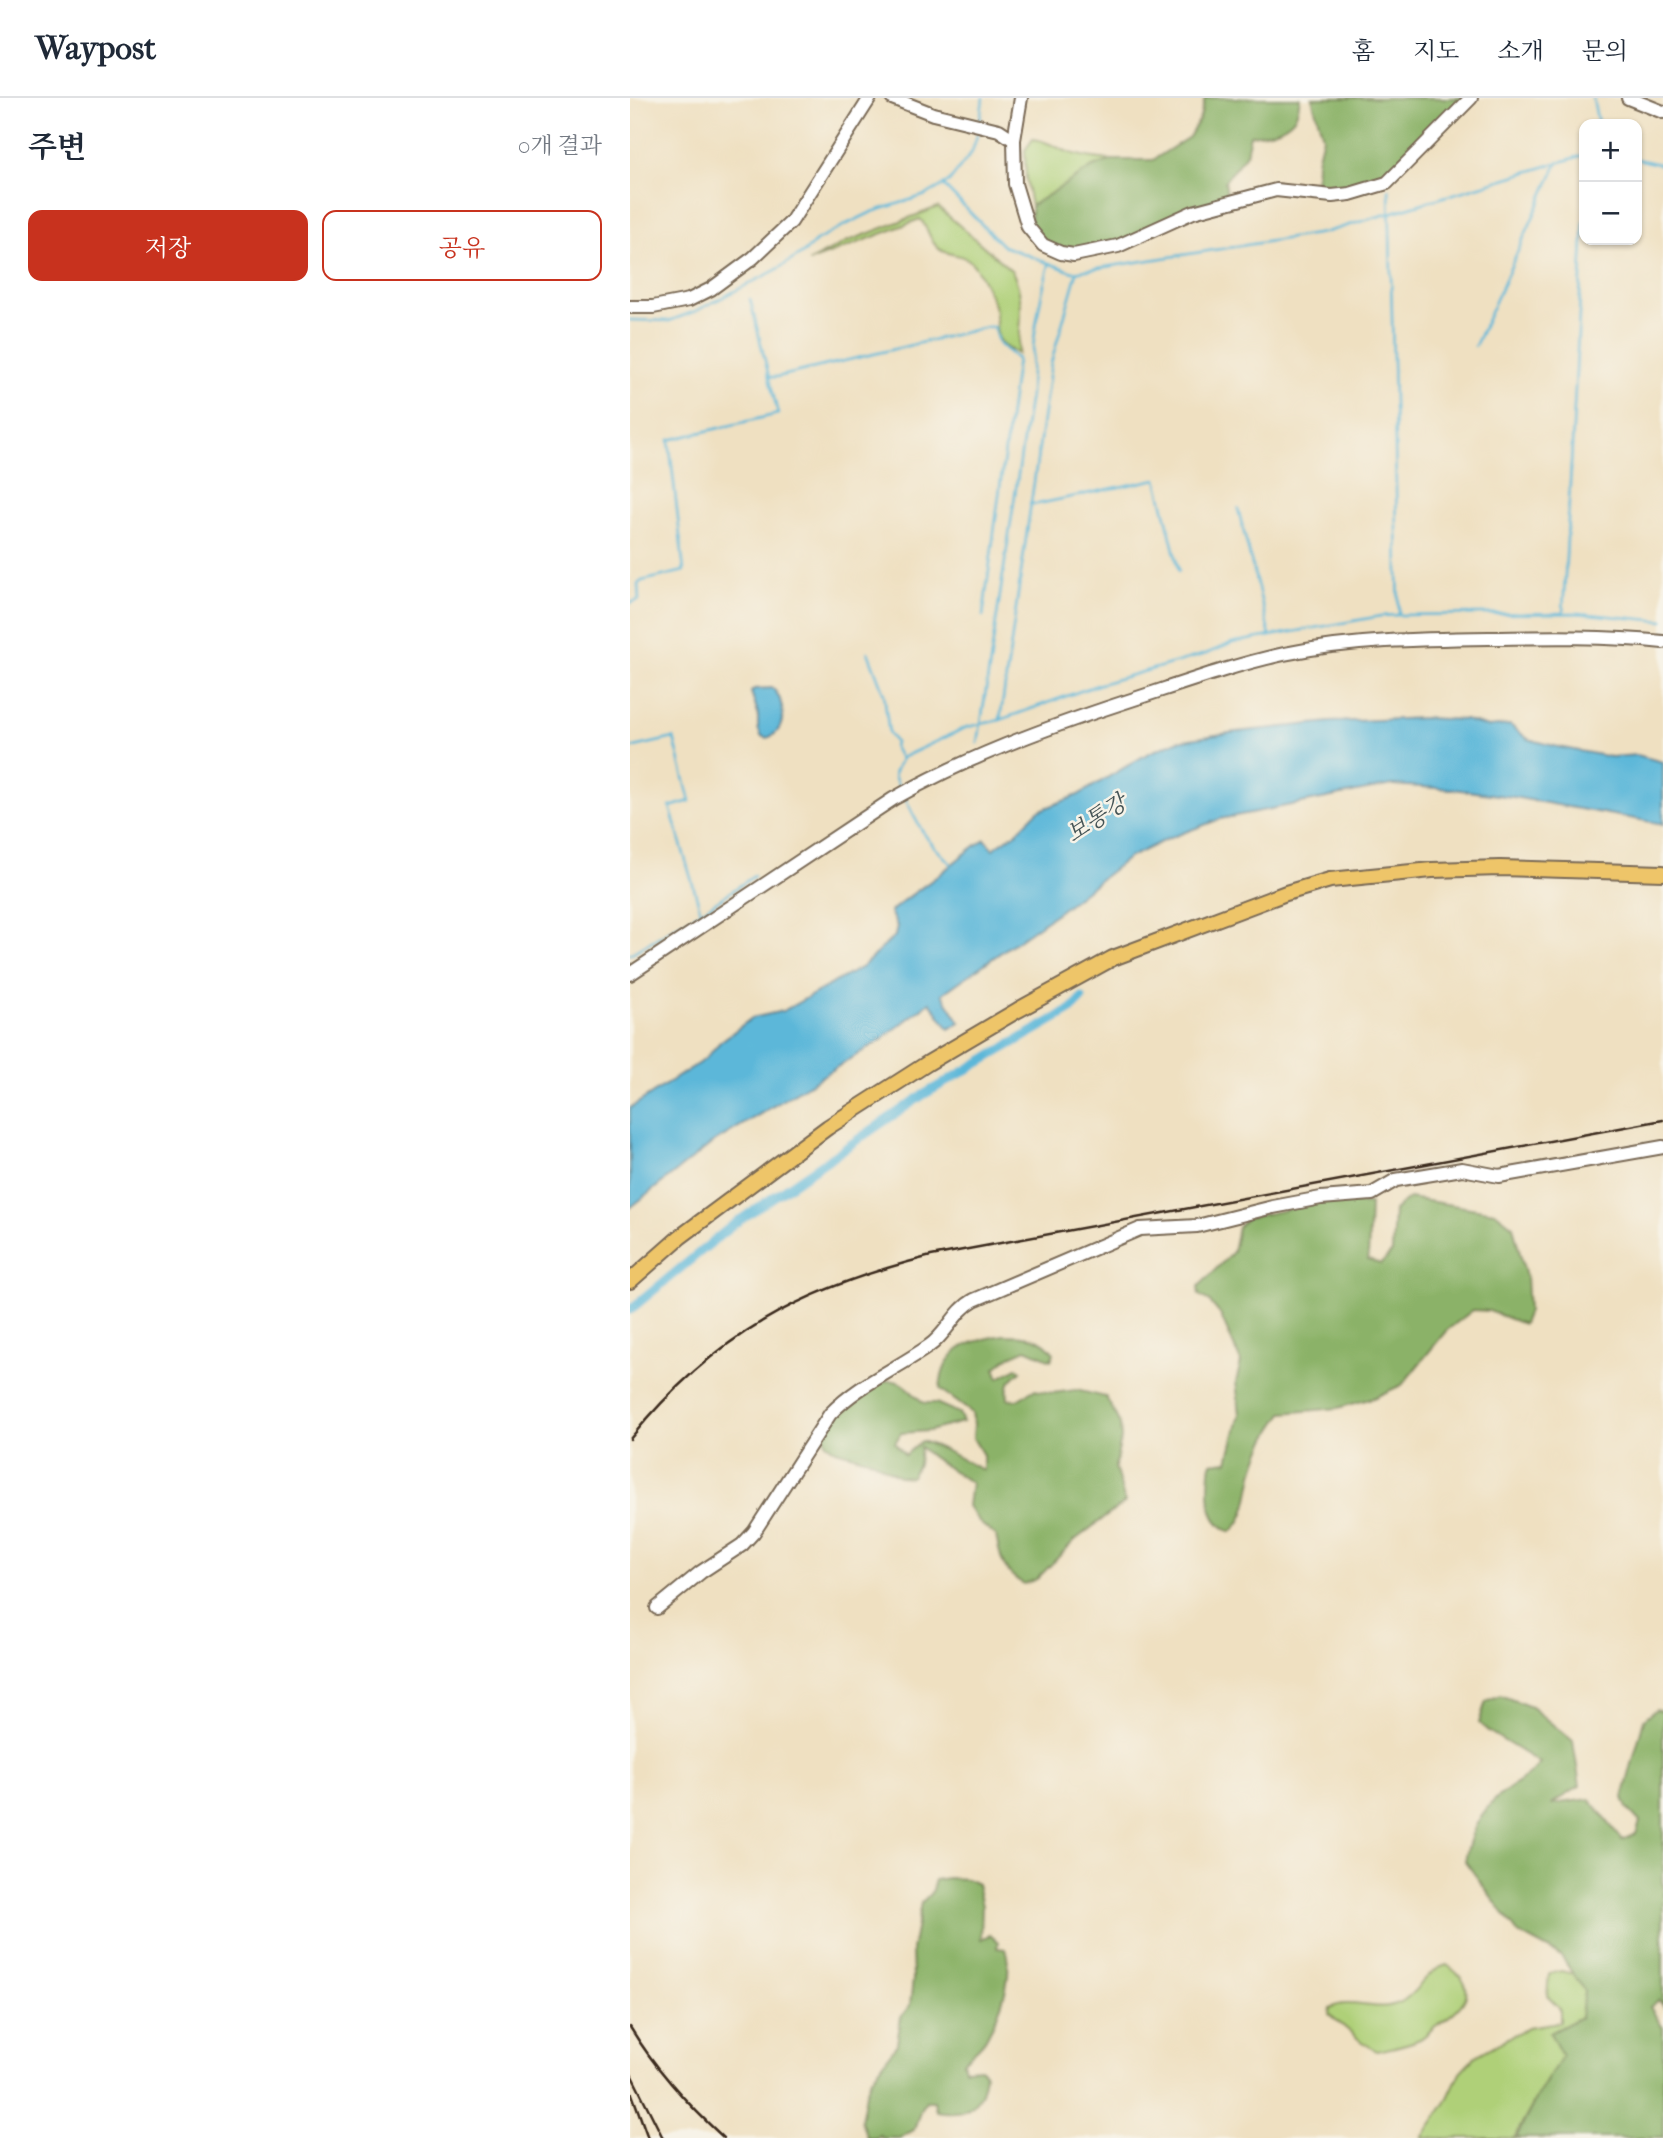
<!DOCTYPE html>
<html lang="ko">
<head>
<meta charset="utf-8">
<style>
	body { margin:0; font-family:"IM FELL French Canon","Noto Serif KR",serif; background:#f6f6f7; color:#1f2937 }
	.controls { position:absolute; right:21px; top:21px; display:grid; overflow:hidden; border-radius:14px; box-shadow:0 2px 5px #0004 }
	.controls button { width:63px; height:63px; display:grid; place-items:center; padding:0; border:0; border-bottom:2px solid #e0e1e3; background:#fff; color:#1f2937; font:35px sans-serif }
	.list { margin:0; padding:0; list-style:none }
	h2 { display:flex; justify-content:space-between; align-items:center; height:91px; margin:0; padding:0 28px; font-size:30px }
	h2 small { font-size:23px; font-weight:400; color:#747a83 }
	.actions { display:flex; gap:14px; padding:21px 28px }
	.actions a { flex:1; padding:16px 0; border:2px solid #c8321e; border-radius:14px; text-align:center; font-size:24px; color:#c8321e }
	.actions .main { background:#c8321e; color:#fff }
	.map { position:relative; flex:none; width:1033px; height:2040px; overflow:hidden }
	header { display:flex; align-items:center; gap:42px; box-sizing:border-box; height:98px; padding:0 35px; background:#fff; border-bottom:2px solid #e0e1e3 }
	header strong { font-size:33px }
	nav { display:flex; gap:38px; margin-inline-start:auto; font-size:24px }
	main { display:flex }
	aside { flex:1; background:#fff }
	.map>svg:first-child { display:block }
	.green { fill:#afd078; stroke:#757d4b; stroke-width:2 }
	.forest { fill:#8bb268; stroke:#636e43; stroke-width:2 }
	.water { fill:#5bb7d9; stroke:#4b707c; stroke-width:2 }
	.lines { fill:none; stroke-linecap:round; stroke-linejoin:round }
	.stream { stroke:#5bb7d9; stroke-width:2.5 }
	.canal { stroke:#5bb7d9; stroke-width:9 }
	.minor-casing { stroke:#7a6a57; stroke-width:16 }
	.major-casing { stroke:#7a6a57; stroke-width:18 }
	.minor { stroke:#fff; stroke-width:12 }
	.major { stroke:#eec569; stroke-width:14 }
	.rail { stroke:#3b2a1e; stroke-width:2.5 }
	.labels { text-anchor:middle; stroke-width:5; stroke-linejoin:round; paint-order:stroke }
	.water-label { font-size:23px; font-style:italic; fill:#455456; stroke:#f7f3e8 }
</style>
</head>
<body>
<header>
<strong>Waypost</strong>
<nav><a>홈</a><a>지도</a><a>소개</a><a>문의</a></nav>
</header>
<main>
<aside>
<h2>주변<small>0개 결과</small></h2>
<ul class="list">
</ul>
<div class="actions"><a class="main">저장</a><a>공유</a></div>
</aside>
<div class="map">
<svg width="1033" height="2040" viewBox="0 0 1033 2040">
	<rect width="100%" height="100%" fill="#f7f3e8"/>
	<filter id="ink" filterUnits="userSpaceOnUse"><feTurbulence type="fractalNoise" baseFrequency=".0143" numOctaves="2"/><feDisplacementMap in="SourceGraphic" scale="14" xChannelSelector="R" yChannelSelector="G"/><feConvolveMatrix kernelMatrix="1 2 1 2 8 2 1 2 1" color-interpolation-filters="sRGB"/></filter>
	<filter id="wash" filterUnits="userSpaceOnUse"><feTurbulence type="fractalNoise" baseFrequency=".00686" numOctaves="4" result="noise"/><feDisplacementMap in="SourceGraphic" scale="28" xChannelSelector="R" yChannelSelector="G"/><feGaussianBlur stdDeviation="1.57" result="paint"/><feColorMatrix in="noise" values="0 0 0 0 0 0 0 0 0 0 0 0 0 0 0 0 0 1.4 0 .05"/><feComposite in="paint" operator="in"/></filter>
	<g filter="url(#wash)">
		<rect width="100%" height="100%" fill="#efe0c1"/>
		<g class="green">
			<path d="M403 41C416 42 428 51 441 55 455 60 468 61 482 62L463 69 401 108 396 81 395 52Z"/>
			<path d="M308 109 382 173C396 199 390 228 388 256 383 253 373 249 370 244 365 236 366 226 366 219 367 208 349 172 341 164 331 154 316 159 307 149 299 141 298 129 290 121L178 164 216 144Z"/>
			<path d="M817 1867C851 1891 836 1908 807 1927 801 1931 796 1938 790 1941 777 1947 761 1950 747 1953L732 1944 699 1916 700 1910C722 1899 748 1916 771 1904 789 1894 796 1872 817 1867Z"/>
			<path d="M931 1873 961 1880 973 1920 918 1980 884 2040H792L816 2004 830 1974 844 1959 898 1929 930 1924V1911L917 1898 919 1876Z"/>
		</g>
		<g class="forest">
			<path d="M575 0H670C669 5 668 13 666 17 657 32 635 36 620 37L616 56 595 83 597 97 532 123 503 141 446 152 426 148 411 141 401 129V108L463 69 482 62H523L559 39 570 20Z"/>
			<path d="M682 0H837L761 79C743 87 703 99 686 88L687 63 693 39Z"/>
			<path d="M779 1100 865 1114 883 1128 896 1179 898 1213 893 1226 859 1213 843 1212 816 1233 772 1287 743 1300 708 1310 653 1315C641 1332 631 1348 625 1369 618 1392 620 1417 601 1434 574 1423 578 1388 581 1365L598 1363 610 1316 606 1284 611 1264 590 1216 579 1203 569 1197 568 1189 603 1154 608 1129 617 1120 697 1103 740 1106 738 1162 751 1166 762 1154 764 1112Z"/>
			<path d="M374 1237C397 1238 409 1236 424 1255L421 1262 396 1251 380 1258 365 1270 369 1280 387 1270 391 1273C379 1283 376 1285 378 1301L387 1302 404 1292 423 1295 446 1292 476 1299 490 1326 491 1340 485 1369 495 1404 445 1442 407 1481 394 1486C372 1474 371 1461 366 1438L350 1425 338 1408 341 1385C324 1372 305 1364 290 1349L288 1366 281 1379 269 1378 241 1362 206 1352 196 1345 194 1335C205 1316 245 1275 268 1284 277 1288 286 1299 294 1305H306L329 1315 333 1324 299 1333 271 1335 265 1345 275 1357 291 1343C313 1349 332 1362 353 1372V1357L343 1340 344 1326 342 1315 310 1291C313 1249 339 1244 374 1237Z"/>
			<path d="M870 1597 901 1609 943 1643 950 1688 921 1706 960 1701 992 1742 1006 1736 1010 1724 997 1710 993 1700 1014 1621 1026 1611 1033 1613V1908L1029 1902 1020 1909 1033 1930V2040H886L907 1998 932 1958 920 1935 951 1919 954 1892 931 1858 888 1835 835 1763C840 1736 849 1713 872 1696 886 1685 899 1679 910 1665L858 1633 849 1625 856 1603Z"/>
			<path d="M318 1780 337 1781 347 1786 352 1808 351 1841 360 1837 368 1844 367 1850 375 1851C385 1878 370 1915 356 1940 351 1949 340 1956 333 1964L335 1971 350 1970 355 1974C353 2005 339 2019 306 2013L304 2003H296L291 2010 284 2032 269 2040H252L250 2037 246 2040H237L231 2023 236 1995 240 1983 267 1946 271 1919 280 1907 283 1881 282 1852 291 1805 301 1795 305 1782Z"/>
		</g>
		<g class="water">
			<path d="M142 590C156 601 158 636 136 640L131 638 128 630V615L121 594 124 591Z"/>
			<path d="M795 620 835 622 858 629 880 627 898 641 928 649 981 659 1007 657 1033 664V726L883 699 823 691 762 687 590 721 537 741 498 760 428 814 312 896 330 924 319 931 300 904 248 944 81 1046 0 1110V1010L75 961 90 944 122 920 153 913 232 869 265 838 267 828 260 814C276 800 293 789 310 776 325 764 338 752 355 741L363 751 387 734 408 713 448 697 519 655 547 643 606 634 700 624Z"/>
		</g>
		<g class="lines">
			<g class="stream">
				<path d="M963 0 968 26"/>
				<path d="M350 24 353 0"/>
				<path d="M1007 61 1033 67"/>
				<path d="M313 87 373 148 443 174 693 135 954 57"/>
				<path d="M759 91 769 517"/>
				<path d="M0 222 39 223 66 213 146 172 173 155 186 143 215 127 242 114 296 97 319 84 342 54 349 31"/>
				<path d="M845 248 928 64"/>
				<path d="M140 279H147L357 229H364L368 245 387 261 353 518"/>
				<path d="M400 406H408L527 381 549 473"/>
				<path d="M608 411 640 538"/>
				<path d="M0 505 9 502 8 486 12 483 54 473 39 342 148 316 120 201"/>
				<path d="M933 515 954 124"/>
				<path d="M238 554 254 596 259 636 265 644 264 649 271 662C262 677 262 676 271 692"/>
				<path d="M370 622 421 265 447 174"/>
				<path d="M348 645 400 296C401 252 407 210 419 167"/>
				<path d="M0 650 44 640 60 703 40 709 71 814"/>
				<path d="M271 660 337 629 370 622 470 586 576 556 602 545 751 518 769 517 947 515 1033 523"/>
				<path d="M274 698C281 712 286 724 295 737 302 748 313 757 321 766"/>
				<path d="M0 856 75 811 124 778"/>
			</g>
			<path class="canal" d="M0 1212 104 1126 293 997 442 911 452 900"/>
		</g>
	</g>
	<g filter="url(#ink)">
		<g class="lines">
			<defs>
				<g id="minor">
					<path d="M262 0 303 16 369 32 384 42 385 86 398 129 413 147 431 155 444 157 488 148 563 114 627 97 646 92 702 98 720 96 757 85 841 0"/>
					<path d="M998 0 1033 14"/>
					<path d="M384 42 391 0"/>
					<path d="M0 209H23L59 202 81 191 123 160 161 124 240 0"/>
					<path d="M0 876 263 701C335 660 413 631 492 605 545 588 599 568 654 556 721 542 790 541 859 540 917 539 975 538 1033 544"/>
					<path d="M27 1510 71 1474 112 1447 124 1434 200 1316C229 1286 265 1272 299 1248 317 1236 324 1213 344 1202L510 1131 567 1128 643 1109 691 1100 742 1096 766 1082 832 1071 869 1078 1033 1049"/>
				</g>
				<path id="major" d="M0 1183 50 1139 198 1029 298 965 388 912 483 860 656 795 700 782 802 772 870 770 1033 775"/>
			</defs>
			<use href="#minor" class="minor-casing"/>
			<use href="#major" class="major-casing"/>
			<use href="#minor" class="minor"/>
			<use href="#major" class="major"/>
			<g class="rail">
				<path d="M0 1341C85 1236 172 1190 301 1158L1033 1022"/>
				<path d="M0 1929C25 1970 59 2008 94 2040"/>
				<path d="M0 1974 33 2040"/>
				<path d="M2 1996 18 2040"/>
			</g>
		</g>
	</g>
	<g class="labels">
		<g class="water-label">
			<text transform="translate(466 720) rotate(-33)" y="8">보통강</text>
		</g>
	</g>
</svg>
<div class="controls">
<button>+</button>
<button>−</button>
</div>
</div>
</main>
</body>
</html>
